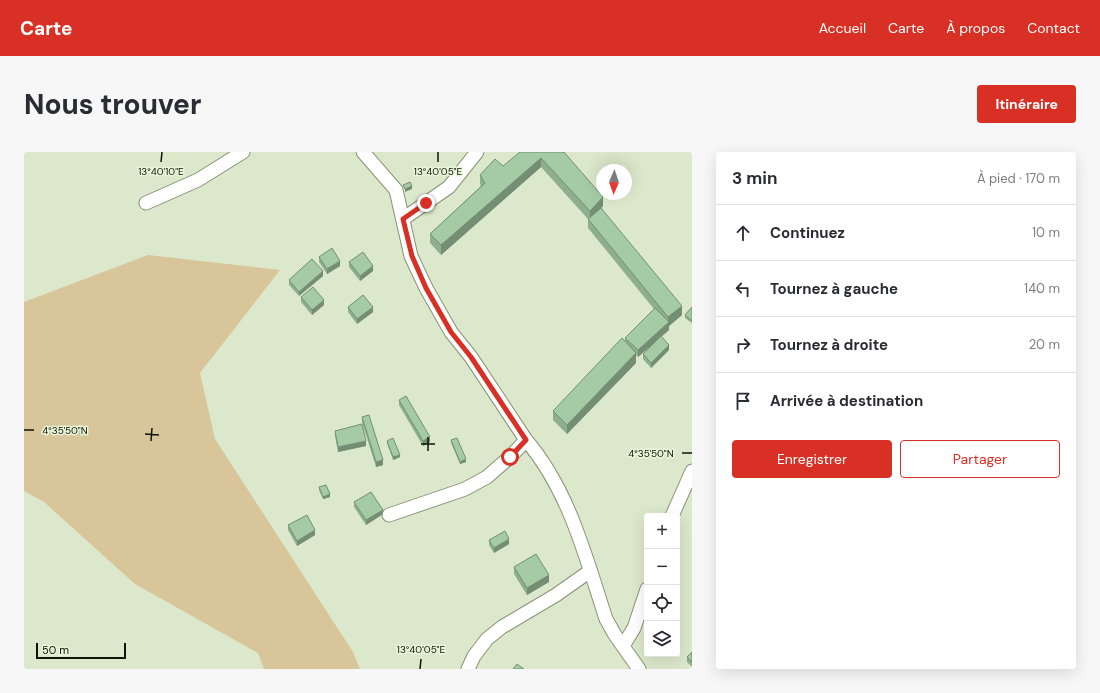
<!DOCTYPE html>
<html lang="fr">
<head>
<meta charset="utf-8">
<style>
	body { margin:0; font-family:"DM Sans",sans-serif; background:#f7f7f7; color:#2b2b33 }
	.controls { position:absolute; right:12px; bottom:12px; display:grid; overflow:hidden; border-radius:4px; box-shadow:0 4px 16px #0002 }
	.controls button { width:36px; height:36px; display:grid; place-items:center; padding:0; border:0; border-bottom:1px solid #e1e1e2; background:#fff; color:#2b2b33; font:20px sans-serif }
	.compass { position:absolute; left:572px; top:12px; width:36px; height:36px; border-radius:50%; background:#fff; box-shadow:0 4px 16px #0002; rotate:182deg }
	.scale { position:absolute; left:12px; bottom:10px; width:90px; box-sizing:border-box; padding-left:4px; border:2px solid #0f1309; border-top:0; font-size:11px; line-height:14px; white-space:nowrap; color:#0f1309; -webkit-text-stroke:3px #e9f5d8; paint-order:stroke }
	.stop { position:absolute; width:12px; height:12px; margin:-9px; border:3px solid #d93025; border-radius:50%; background:#fff }
	.stop.end { background:#d93025; border-color:#fff; box-shadow:0 1px 4px #0008 }
	.list { margin:0; padding:0; list-style:none }
	h2 { display:flex; justify-content:space-between; align-items:center; height:52px; margin:0; padding:0 16px; font-size:17px }
	h2 small { font-size:13px; font-weight:400; color:#7c7c81 }
	.list li { display:grid; grid-template-columns:26px 1fr auto; gap:12px; align-items:center; box-sizing:border-box; height:56px; padding:0 16px; border-top:1px solid #e1e1e2 }
	.list b { display:block; font-size:15px; white-space:nowrap }
	.list em { font-size:13px; font-style:normal; color:#7c7c81 }
	.actions { display:flex; gap:8px; padding:12px 16px }
	.actions a { flex:1; padding:9px 0; border:1px solid #d93025; border-radius:4px; text-align:center; font-size:14px; color:#d93025 }
	.actions .main { background:#d93025; color:#fff }
	.icon { flex:none; width:22px; height:22px; fill:none; stroke:currentColor; stroke-width:2; stroke-linecap:round; stroke-linejoin:round }
	.map { position:relative; flex:none; width:668px; height:517px; overflow:hidden; border-radius:4px }
	header { display:flex; align-items:center; gap:24px; box-sizing:border-box; height:56px; padding:0 20px; background:#d93025; color:#fff }
	header strong { font-size:19px }
	nav { display:flex; gap:22px; margin-inline-start:auto; font-size:14px }
	.intro { display:flex; align-items:center; justify-content:space-between; box-sizing:border-box; height:96px; padding:0 24px }
	h1 { margin:0; font-size:28px }
	.button { padding:10px 18px; border-radius:4px; background:#d93025; color:#fff; font-size:14px; font-weight:700 }
	main { display:flex; gap:24px; padding:0 24px }
	aside { flex:1; background:#fff; border-radius:4px; box-shadow:0 4px 16px #0002 }
	.map>svg:first-child { display:block }
	.green { fill:#d9c59a }
	.lines { fill:none; stroke-linecap:round; stroke-linejoin:round }
	.minor-casing { stroke:#879277; stroke-width:15 }
	.minor { stroke:#fff; stroke-width:13 }
	.wall { fill:#8daf8d }
	.shaded-wall { fill:#738e73 }
	.building { fill:#a4cba4; stroke:#738e73 }
	.route { stroke:#d93025; stroke-width:5 }
	.ticks { fill:none; stroke:#0f1309; stroke-width:1.5 }
	.ticks-label { font-size:10px; text-anchor:middle; fill:#0f1309; stroke:#e9f5d8; stroke-width:3; stroke-linejoin:round; paint-order:stroke }
</style>
</head>
<body>
<header>
<strong>Carte</strong>
<nav><a>Accueil</a><a>Carte</a><a>À propos</a><a>Contact</a></nav>
</header>
<div class="intro"><h1>Nous trouver</h1><a class="button">Itinéraire</a></div>
<main>
<div class="map">
<svg width="668" height="517" viewBox="0 0 668 517">
	<rect width="100%" height="100%" fill="#dce8cb"/>
	<path class="green" d="M124 103 256 118 176 221 191 287 329 500 336 517H240L234 501 111 432 20 350 0 339V150Z"/>
	<g class="lines">
		<defs>
			<g id="minor">
				<path d="M339 0 372 38 387 104 402 136 427 180 447 205 502 288C545 338 562 406 582 467L591 483 615 517"/>
				<path d="M122 51 174 28 219 0"/>
				<path d="M379 67 425 35 453 0"/>
				<path d="M365 363 441 337 463 325 486 305 502 288"/>
				<path d="M648 364 668 319"/>
				<path d="M599 494 610 476 623 437"/>
				<path d="M444 517 450 504 463 487 478 475 532 443 566 419"/>
			</g>
		</defs>
		<use href="#minor" class="minor-casing"/>
		<use href="#minor" class="minor"/>
	</g>
	<g class="wall">
		<path d="M540 0 579 54 577 56 658 163 645 174V178L637 185 645 198 627 216 619 207V202L628 192 614 205 612 203V211L543 282 529 268V259L601 189V186L630 157 564 76V67L517 15 417 103 406 91V82L457 34 456 32V23L479 14Z"/>
		<path d="M295 105 316 114 303 122 295 110Z"/>
		<path d="M325 110 349 119 336 129 325 115Z"/>
		<path d="M299 124 275 144 265 133V128Z"/>
		<path d="M277 145 300 153 288 163 277 150Z"/>
		<path d="M324 155 349 160 333 172 324 160Z"/>
		<path d="M668 155V171L661 166V163Z"/>
		<path d="M375 248 406 290 399 294 375 253Z"/>
		<path d="M338 265 359 313 352 315 338 270Z"/>
		<path d="M311 279 342 294 314 300 311 284Z"/>
		<path d="M427 288 442 310 436 312 427 291Z"/>
		<path d="M363 289 376 305 369 308 363 291Z"/>
		<path d="M295 335 306 345 299 347 295 338Z"/>
		<path d="M330 350 359 362 342 373 330 355Z"/>
		<path d="M264 373 291 383 273 394 264 378Z"/>
		<path d="M465 388 485 392 470 401 465 393Z"/>
		<path d="M490 415 525 430 503 443 490 422Z"/>
		<path d="M668 500V515L663 510V505Z"/>
	</g>
	<g class="shaded-wall">
		<path d="M517 6V15L417 103V93Z"/>
		<path d="M388 34V37L381 40V37Z"/>
		<path d="M579 45V54L566 69V59Z"/>
		<path d="M316 109V114L303 122V117Z"/>
		<path d="M349 114V119L336 129V124Z"/>
		<path d="M299 119V124L275 144V140Z"/>
		<path d="M300 148V153L288 163V158Z"/>
		<path d="M658 154V163L645 174V178L614 205V198L644 171V165Z"/>
		<path d="M349 155V160L333 172V167Z"/>
		<path d="M645 193V198L627 216V211Z"/>
		<path d="M612 201V211L543 282V273Z"/>
		<path d="M406 285V290L399 294V289Z"/>
		<path d="M342 289V294L314 300V295Z"/>
		<path d="M376 303V305L369 308V305Z"/>
		<path d="M442 307V310L436 312V310Z"/>
		<path d="M359 308V313L352 315V310Z"/>
		<path d="M306 342V345L299 347V345Z"/>
		<path d="M359 358V362L342 373V368Z"/>
		<path d="M291 378V383L273 394V389Z"/>
		<path d="M485 387V392L470 401V396Z"/>
		<path d="M525 423V430L503 443V436Z"/>
	</g>
	<g class="building">
		<path d="M496 0H540L579 45 566 59 517 6 417 93 406 82 461 31 456 23 471 7 479 14Z"/>
		<path d="M386 30 388 34 381 37 379 33Z"/>
		<path d="M577 56 658 154 644 165 564 67Z"/>
		<path d="M308 96 316 109 303 117 295 105Z"/>
		<path d="M339 100 349 114 336 124 325 110Z"/>
		<path d="M288 107 299 119 275 140 265 128Z"/>
		<path d="M289 135 300 148 288 158 277 145Z"/>
		<path d="M339 143 349 155 333 167 324 155Z"/>
		<path d="M668 155V169L661 163Z"/>
		<path d="M631 156 645 170 614 198 601 186Z"/>
		<path d="M637 184 645 193 627 211 619 202Z"/>
		<path d="M598 186 612 201 543 273 529 259Z"/>
		<path d="M382 244 406 285 399 289 375 248Z"/>
		<path d="M345 263 359 308 352 310 338 265Z"/>
		<path d="M338 272 342 289 314 295 311 279Z"/>
		<path d="M369 286 376 303 369 305 363 289Z"/>
		<path d="M433 286 442 307 436 310 427 288Z"/>
		<path d="M302 333 306 342 299 345 295 335Z"/>
		<path d="M347 340 359 358 342 368 330 350Z"/>
		<path d="M283 363 291 378 273 389 264 373Z"/>
		<path d="M481 379 485 387 470 396 465 388Z"/>
		<path d="M512 402 525 423 503 436 490 415Z"/>
		<path d="M668 500V510L663 505Z"/>
		<path d="M493 512 500 517H489Z"/>
	</g>
	<g class="lines">
		<path class="route" d="M402 51 379 67 388 104 402 136 427 180 447 205 502 288 486 305"/>
	</g>
	<path class="ticks" d="M137 10 138 0M414 10V0M0 278H10M121 282 135 283M127 289 128 276M397 292H411M404 299V285M658 301H668M396 517 397 507"/>
	<g class="ticks-label">
		<text x="137" y="23">13°40'10"E</text>
		<text x="414" y="23">13°40'05"E</text>
		<text x="41" y="282">4°35'50"N</text>
		<text x="627" y="305">4°35'50"N</text>
		<text x="397" y="501">13°40'05"E</text>
	</g>
</svg>
<div class="controls">
<button>+</button>
<button>−</button>
<button><svg class="icon" aria-label="locate" viewBox="0 0 24 24"><circle cx="12" cy="12" r="6"/><path d="M12 2v4M12 18v4M2 12h4M18 12h4"/></svg></button>
<button><svg class="icon" aria-label="layers" viewBox="0 0 24 24"><path d="M12 4l9 5-9 5-9-5zM3 14l9 5 9-5"/></svg></button>
</div>
<svg class="compass" viewBox="-18 -18 36 36"><path d="M0-13l5 13h-10z" fill="#e53935"/><path d="M0 13l5-13h-10z" fill="#7c7c81"/></svg>
<div class="scale">50 m</div>
<div class="stop" style="left:486px;top:305px"></div>
<div class="stop end" style="left:402px;top:51px"></div>
</div>
<aside>
<h2>3 min<small>À pied · 170 m</small></h2>
<ul class="list">
<li><svg class="icon" aria-label="ahead" viewBox="0 0 24 24"><path d="M12 20V5M6 11l6-6 6 6"/></svg><div><b>Continuez</b></div><em>10 m</em></li>
<li><svg class="icon" aria-label="left" viewBox="0 0 24 24"><path d="M17 20v-9H6M10 6l-5 5 5 5"/></svg><div><b>Tournez à gauche</b></div><em>140 m</em></li>
<li><svg class="icon" aria-label="right" viewBox="0 0 24 24"><path d="M7 20v-9h11M14 6l5 5-5 5"/></svg><div><b>Tournez à droite</b></div><em>20 m</em></li>
<li><svg class="icon" aria-label="arrive" viewBox="0 0 24 24"><path d="M6 21V4h12l-3 4 3 4H6"/></svg><div><b>Arrivée à destination</b></div></li>
</ul>
<div class="actions"><a class="main">Enregistrer</a><a>Partager</a></div>
</aside>
</main>
</body>
</html>
